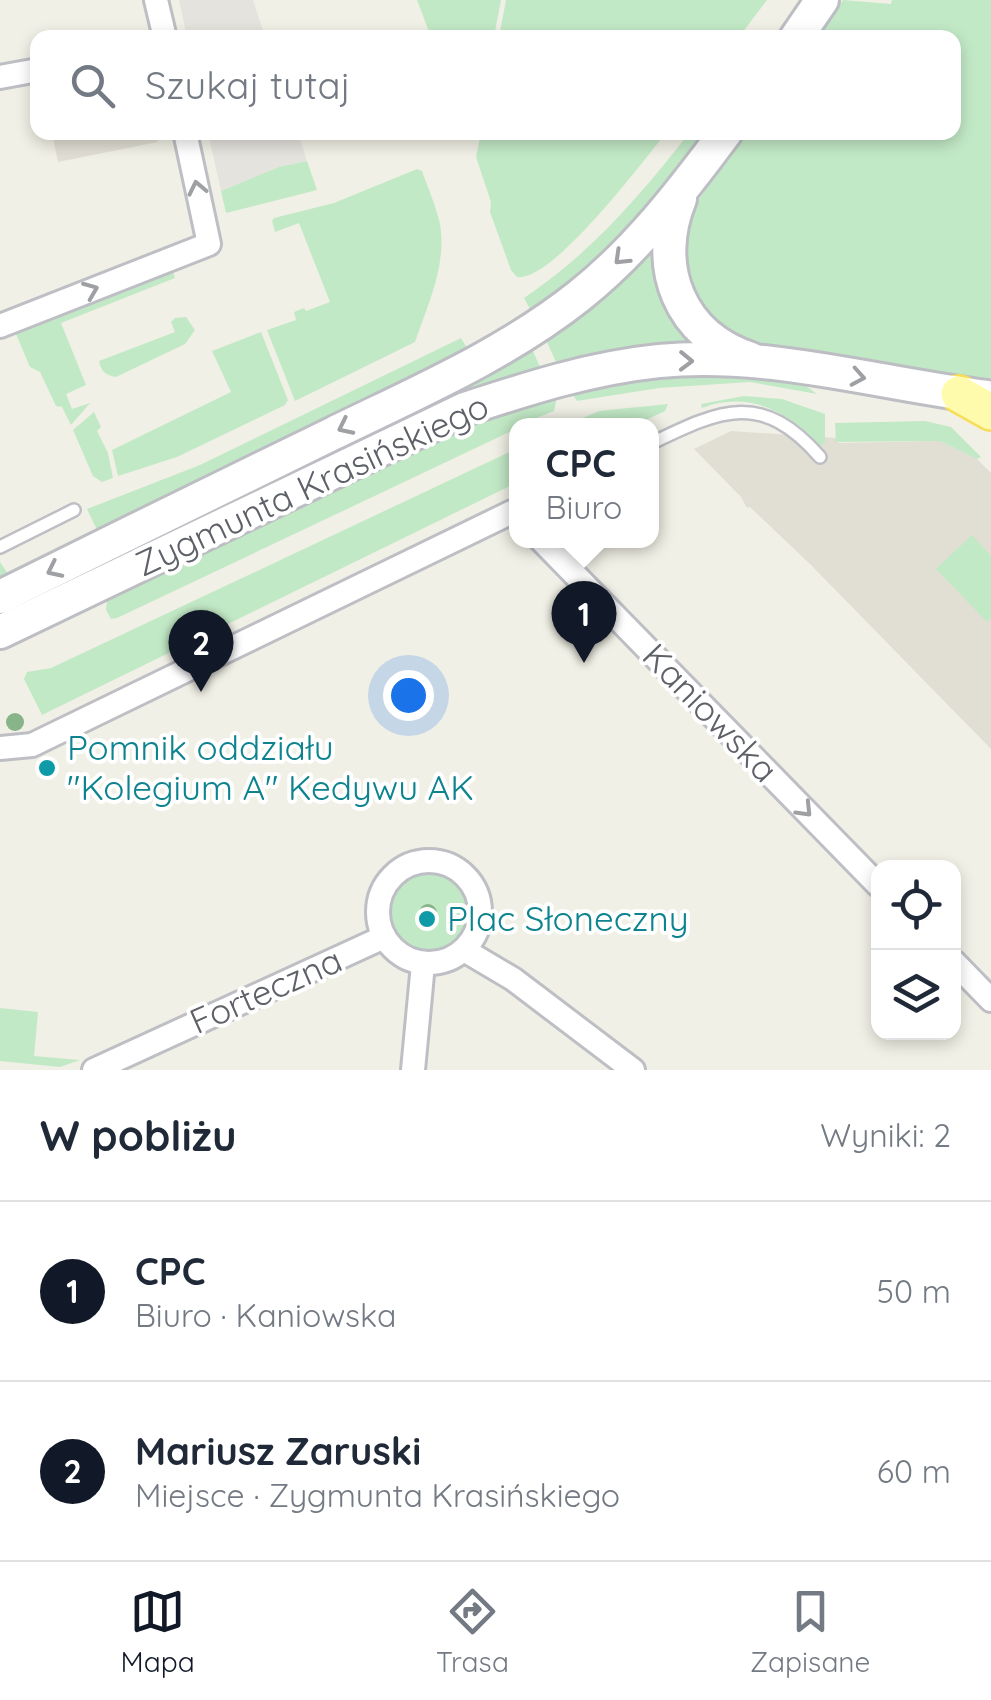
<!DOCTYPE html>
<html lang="pl">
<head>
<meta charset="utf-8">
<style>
	body { margin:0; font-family:Quicksand,sans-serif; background:#f6f6f7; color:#1f2937 }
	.controls { position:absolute; right:30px; bottom:30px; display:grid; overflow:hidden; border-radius:20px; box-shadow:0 5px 15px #0003 }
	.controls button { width:90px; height:90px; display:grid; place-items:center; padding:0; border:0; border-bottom:2px solid #e0e1e3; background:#fff; color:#1f2937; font:50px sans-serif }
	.you { position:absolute; left:408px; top:695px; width:35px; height:35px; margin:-25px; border:8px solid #fff; border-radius:50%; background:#1a73e8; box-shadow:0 0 0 15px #1a73e833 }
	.badge { display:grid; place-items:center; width:65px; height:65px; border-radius:50%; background:#111827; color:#fff; font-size:32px; font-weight:700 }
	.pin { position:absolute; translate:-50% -82px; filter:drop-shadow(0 2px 5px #0008) }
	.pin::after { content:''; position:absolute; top:52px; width:35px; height:30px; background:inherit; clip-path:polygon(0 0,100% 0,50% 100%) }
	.popup { position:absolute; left:509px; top:418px; width:150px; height:130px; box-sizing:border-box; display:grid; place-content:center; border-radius:20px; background:#fff; filter:drop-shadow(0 2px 8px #0005); font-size:32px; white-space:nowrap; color:#747a83 }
	.popup b { font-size:38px; color:#1f2937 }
	.popup::after { content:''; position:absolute; left:50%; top:100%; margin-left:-20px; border:20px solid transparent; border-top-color:#fff }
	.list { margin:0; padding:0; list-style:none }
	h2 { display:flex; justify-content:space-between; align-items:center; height:130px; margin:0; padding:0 40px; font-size:42px }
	h2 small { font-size:32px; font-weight:400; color:#747a83 }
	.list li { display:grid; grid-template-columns:65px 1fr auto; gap:30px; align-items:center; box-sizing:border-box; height:180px; padding:0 40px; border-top:2px solid #e0e1e3 }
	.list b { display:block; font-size:38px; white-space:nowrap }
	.list p { margin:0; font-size:32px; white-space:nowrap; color:#747a83 }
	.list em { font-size:32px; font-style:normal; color:#747a83 }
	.icon { flex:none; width:55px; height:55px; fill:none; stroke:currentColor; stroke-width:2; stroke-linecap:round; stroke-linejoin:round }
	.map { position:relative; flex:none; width:991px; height:1070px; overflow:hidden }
	.search { position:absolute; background:#fff; box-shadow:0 5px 15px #0003; left:30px; right:30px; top:30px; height:110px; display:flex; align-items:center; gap:25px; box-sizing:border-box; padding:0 35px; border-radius:20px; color:#747a83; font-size:38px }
	.sheet { height:490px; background:#fff }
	nav { display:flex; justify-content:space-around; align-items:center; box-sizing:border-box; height:140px; border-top:2px solid #e0e1e3; background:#fff; font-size:28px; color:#747a83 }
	nav a { display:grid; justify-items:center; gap:5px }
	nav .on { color:#111827 }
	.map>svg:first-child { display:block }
	.industrial { fill:#e4e3de }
	.education { fill:#e1dfd4 }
	.green { fill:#c2e9c6 }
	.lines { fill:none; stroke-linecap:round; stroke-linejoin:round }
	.service-casing { stroke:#bebfc5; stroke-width:16 }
	.minor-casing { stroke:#bebfc5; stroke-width:28 }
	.secondary-casing { stroke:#bcbec4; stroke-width:38 }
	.primary-casing { stroke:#f8dd58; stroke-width:40 }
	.service { stroke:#fff; stroke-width:11 }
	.minor { stroke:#fff; stroke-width:22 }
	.secondary { stroke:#fff; stroke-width:32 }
	.primary { stroke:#fffbad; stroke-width:35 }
	.tree { fill:#87b489 }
	.oneway { stroke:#9ea0a4 }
	.culture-dot { fill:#0f9aa8; stroke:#fff; stroke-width:4 }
	.labels { text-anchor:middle; stroke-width:8; stroke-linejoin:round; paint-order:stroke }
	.street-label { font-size:35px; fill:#5e6167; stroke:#fff }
	.culture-label { font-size:35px; fill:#0d838f; stroke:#fff; text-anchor:start }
</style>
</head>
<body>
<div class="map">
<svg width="991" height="1070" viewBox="0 0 991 1070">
	<rect width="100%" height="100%" fill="#f1f0e6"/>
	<g class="industrial">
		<path d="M179 0H253L265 37H187Z"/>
		<path d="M208 133H298L307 161 280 167 221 191Z"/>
	</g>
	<g class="education">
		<path d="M52 133H156L158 142 58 162Z"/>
		<path d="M731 431 836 438 838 443 940 441 977 459 991 473V749L810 564 750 507 747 508 741 497 694 449Z"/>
	</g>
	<g class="green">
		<path d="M417 0H501L494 37H431Z"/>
		<path d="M506 0H767L739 37H499Z"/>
		<path d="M843 0 891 4 892 0H991V384L779 348 740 338 708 319 690 294 683 240 691 210 747 133 954 132V38L816 37Z"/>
		<path d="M481 133V132L666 133C643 161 553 282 517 277L511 270 490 212 491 202 476 157Z"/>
		<path d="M689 133H708L638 221 584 272 531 311 524 298C591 253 640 196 689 133Z"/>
		<path d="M307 161 317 190 226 213 221 191 279 167Z"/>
		<path d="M417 169 422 171C428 188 436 206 440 224 447 265 428 304 415 342L295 401 267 330 296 320 294 312 304 308 306 311 330 302 299 223 275 232 272 221 274 218 334 203Z"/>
		<path d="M655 242 709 350 558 366 544 336Z"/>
		<path d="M171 266 175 278 61 323 86 385 66 394 72 409 90 403 71 425 62 407 56 406 40 372 30 367 13 327Z"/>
		<path d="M186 317 195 330 185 344 116 377C106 375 101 372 99 361L175 332 171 322 175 318Z"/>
		<path d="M261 332 288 400 285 405 177 457 118 476 112 450 231 392 212 351Z"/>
		<path d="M461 338 468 350 0 582V562L8 574 97 530 87 509 200 465Z"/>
		<path d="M530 345 542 371 5 616 1 608Z"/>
		<path d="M697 376 802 383 817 394 750 382 659 388 577 401 570 391 616 382Z"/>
		<path d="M553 396 556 402 554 411 516 426V429L117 618 111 619 106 610 107 601 114 598 112 592C256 523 400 445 553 396Z"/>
		<path d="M744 396 782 399 825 414V442L820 446C788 412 749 390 702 408L701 404Z"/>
		<path d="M668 404 665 411 635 425H566L599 411Z"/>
		<path d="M94 412 101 427 97 431 108 453 113 478 102 482 93 476 73 430Z"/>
		<path d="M925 421 951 427 981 457 977 459 940 441 836 442 835 423Z"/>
		<path d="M516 449V483L42 715 24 679 27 672 51 668Z"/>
		<path d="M972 535 991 556V618L987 622 936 569Z"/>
		<circle cx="429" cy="911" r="44"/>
		<path d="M0 1008 38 1012 34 1056 80 1060 60 1067 0 1061Z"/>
	</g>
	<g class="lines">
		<defs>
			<g id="service">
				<path d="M652 443C722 409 762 391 820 457"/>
				<path d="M0 547 74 510"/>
			</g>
			<g id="minor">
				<path d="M156 0 165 38"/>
				<path d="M0 77 38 70"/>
				<path d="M0 326 209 244 185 132"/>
				<path d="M541 540 878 885"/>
				<path d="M0 748 32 745 512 512 516 516"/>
				<circle cx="429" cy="912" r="51"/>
				<path d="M464 950 513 979 633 1070"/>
				<path d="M954 962 991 1000"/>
				<path d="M94 1070 384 937"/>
				<path d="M413 1070 423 964"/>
			</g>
			<g id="secondary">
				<path d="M796 38 822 0"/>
				<path d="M680 199C652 267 680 336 751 359"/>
				<path d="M0 597C111 542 223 487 334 433 418 392 506 354 579 296 637 250 682 191 726 132"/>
				<path d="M0 632 465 409C529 388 591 368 659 361 768 350 879 384 987 397"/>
			</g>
			<path id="primary" d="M959 394 991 412"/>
		</defs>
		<use href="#service" class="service-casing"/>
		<use href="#minor" class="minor-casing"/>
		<use href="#secondary" class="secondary-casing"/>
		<use href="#primary" class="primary-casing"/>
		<use href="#service" class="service"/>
		<use href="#minor" class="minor"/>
		<use href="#secondary" class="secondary"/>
		<use href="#primary" class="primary"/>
	</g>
	<g class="tree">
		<circle cx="15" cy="722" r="9"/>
		<circle cx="428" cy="913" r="9"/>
	</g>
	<defs><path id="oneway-chevron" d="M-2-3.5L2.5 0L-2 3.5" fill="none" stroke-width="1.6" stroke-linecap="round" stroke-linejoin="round" transform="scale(2.5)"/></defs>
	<g class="oneway">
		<use href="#oneway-chevron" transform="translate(197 188) rotate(-102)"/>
		<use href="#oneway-chevron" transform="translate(621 258) rotate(136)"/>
		<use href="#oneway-chevron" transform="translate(91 290) rotate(-22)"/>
		<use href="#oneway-chevron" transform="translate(686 361) rotate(1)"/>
		<use href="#oneway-chevron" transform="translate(858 377) rotate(10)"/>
		<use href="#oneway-chevron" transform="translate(345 427) rotate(154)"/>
		<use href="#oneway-chevron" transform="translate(54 570) rotate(154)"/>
		<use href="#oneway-chevron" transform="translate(805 810) rotate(46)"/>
	</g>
	<g class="culture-dot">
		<circle cx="47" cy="768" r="10"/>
		<circle cx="427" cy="919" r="10"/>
	</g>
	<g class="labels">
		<g class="street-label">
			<text transform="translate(312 485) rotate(-25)" y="12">Zygmunta Krasińskiego</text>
			<text transform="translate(710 713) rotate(46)" y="12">Kaniowska</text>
			<text transform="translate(266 991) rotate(-24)" y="12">Forteczna</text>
		</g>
		<g class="culture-label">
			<text x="67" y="760">Pomnik oddziału<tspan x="67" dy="40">"Kolegium A" Kedywu AK</tspan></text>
			<text x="447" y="931">Plac Słoneczny</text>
		</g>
	</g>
</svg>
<div class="controls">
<button><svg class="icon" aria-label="locate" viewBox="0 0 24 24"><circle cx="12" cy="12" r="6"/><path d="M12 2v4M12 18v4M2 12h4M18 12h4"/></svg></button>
<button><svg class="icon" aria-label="layers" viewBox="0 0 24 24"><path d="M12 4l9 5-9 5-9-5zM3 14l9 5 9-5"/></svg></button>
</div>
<div class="you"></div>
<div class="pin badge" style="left:584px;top:663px">1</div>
<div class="popup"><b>CPC</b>Biuro</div>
<div class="pin badge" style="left:201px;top:692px">2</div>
<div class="search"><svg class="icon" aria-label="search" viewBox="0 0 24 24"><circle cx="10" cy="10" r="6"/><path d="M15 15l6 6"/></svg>Szukaj tutaj</div>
</div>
<section class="sheet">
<h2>W pobliżu<small>Wyniki: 2</small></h2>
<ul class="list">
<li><span class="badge">1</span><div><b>CPC</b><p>Biuro · Kaniowska</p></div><em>50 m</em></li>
<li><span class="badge">2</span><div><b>Mariusz Zaruski</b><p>Miejsce · Zygmunta Krasińskiego</p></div><em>60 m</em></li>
</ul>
</section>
<nav>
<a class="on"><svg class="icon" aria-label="map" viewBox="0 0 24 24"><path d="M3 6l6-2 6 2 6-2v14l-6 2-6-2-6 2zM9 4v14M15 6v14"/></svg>Mapa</a>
<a><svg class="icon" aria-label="directions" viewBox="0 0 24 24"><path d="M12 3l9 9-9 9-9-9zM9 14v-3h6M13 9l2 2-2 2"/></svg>Trasa</a>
<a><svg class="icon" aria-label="saved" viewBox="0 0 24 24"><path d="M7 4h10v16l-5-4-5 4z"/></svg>Zapisane</a>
</nav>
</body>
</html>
